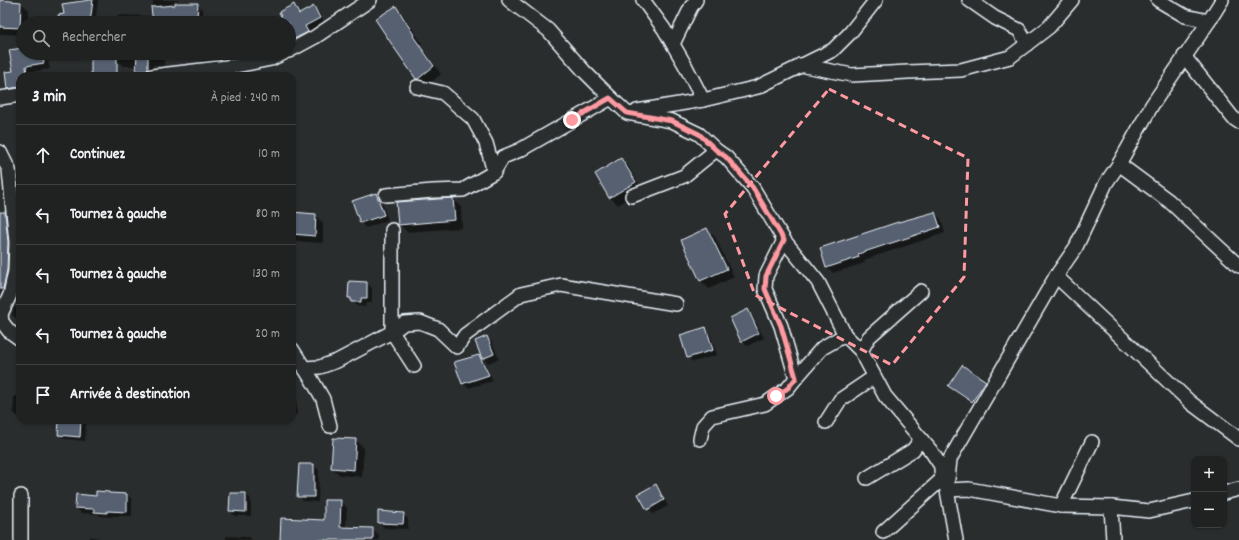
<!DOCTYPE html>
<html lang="fr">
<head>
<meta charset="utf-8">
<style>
	body { margin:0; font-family:Dekko,sans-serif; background:#282a2a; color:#f1f3f6 }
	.controls { position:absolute; right:12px; bottom:12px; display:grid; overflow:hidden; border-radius:8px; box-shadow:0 1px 3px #0004 }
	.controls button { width:36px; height:36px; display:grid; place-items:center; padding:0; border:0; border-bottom:1px solid #3d3f40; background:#202222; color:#f1f3f6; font:20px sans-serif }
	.stop { position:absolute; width:12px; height:12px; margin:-9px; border:3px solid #ff9aa2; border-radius:50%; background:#fff }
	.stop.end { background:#ff9aa2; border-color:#fff; box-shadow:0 1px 4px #0008 }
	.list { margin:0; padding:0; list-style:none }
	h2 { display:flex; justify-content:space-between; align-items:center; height:52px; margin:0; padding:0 16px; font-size:17px }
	h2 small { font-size:13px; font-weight:400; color:#a2a4a5 }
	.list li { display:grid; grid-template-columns:26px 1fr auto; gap:12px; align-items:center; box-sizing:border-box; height:60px; padding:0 16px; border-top:1px solid #3d3f40 }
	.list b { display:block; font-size:15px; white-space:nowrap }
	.list em { font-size:13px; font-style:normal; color:#a2a4a5 }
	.icon { flex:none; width:22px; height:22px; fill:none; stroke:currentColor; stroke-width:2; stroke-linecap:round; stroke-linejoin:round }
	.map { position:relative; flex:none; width:1239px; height:540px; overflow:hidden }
	.search { position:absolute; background:#202222; box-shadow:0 1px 3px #0004; left:16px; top:16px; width:280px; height:44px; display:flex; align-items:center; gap:10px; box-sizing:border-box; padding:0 14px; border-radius:22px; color:#a2a4a5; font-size:15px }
	.panel { position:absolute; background:#202222; box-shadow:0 1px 3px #0004; left:16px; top:72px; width:280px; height:352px; border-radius:12px }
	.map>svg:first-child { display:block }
	.shadow { fill:#0007 }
	.building { fill:#566071; stroke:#e8f1f8 }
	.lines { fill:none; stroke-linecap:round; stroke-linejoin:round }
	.minor-casing { stroke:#e8f1f8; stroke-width:16 }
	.minor { stroke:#2a2d2e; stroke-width:13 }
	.route { stroke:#ff9aa2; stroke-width:5 }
	.marked { fill:none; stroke:#ff9aa2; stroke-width:3; stroke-dasharray:8 5; stroke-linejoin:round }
</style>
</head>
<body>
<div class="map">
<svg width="1239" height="540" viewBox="0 0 1239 540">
	<rect width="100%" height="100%" fill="#2a2d2e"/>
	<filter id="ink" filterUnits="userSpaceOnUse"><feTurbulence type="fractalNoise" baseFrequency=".025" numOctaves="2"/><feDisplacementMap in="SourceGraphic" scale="8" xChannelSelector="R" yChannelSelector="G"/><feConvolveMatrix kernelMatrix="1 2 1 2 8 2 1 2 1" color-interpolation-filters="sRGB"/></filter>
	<g filter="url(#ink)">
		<g class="shadow">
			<path d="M78 0H98L96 16 100 20V23H61L65 15 78 3Z"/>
			<path d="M153 0H178V4H197L203 10V22L179 21V23H117L118 15 153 16Z"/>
			<path d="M0 1 21 3 29 10 28 23H23V35L0 34Z"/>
			<path d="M294 5 299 10 301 14 314 7 319 12 324 23 310 31 312 37 298 45 293 40 289 32V23H285Z"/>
			<path d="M396 7 403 15 422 43 420 44 441 74 426 87H425L417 79Z"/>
			<path d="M23 49V53H92V57L48 61 50 69 31 72 32 76H20V94L14 95 8 88Z"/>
			<path d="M117 53H164V66L153 65V75L152 76H143L137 71V66H123L117 60Z"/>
			<path d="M201 53H239V57H220L221 65 206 64 201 59Z"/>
			<path d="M621 160 629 167 642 190 618 205 610 197 597 175Z"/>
			<path d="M376 194 381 199 388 220 366 228 361 223 354 202Z"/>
			<path d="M453 199 461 207 462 228 407 232 399 224Z"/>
			<path d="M0 213H5L10 218 13 248 8 293H2L0 291Z"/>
			<path d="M292 213 315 215 323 223V243L292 241Z"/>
			<path d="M935 213 941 219 945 233 864 260 865 263 833 273 827 267Z"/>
			<path d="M707 229 715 237 734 277 709 289 701 281 682 241Z"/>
			<path d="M367 283 372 288V303H366L365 307 357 306 349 297Z"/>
			<path d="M14 307H20V314H18V316H20V321L12 315Z"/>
			<path d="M748 311 753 316 764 338 747 346 742 341Z"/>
			<path d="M705 328 710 333 717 355 693 362 687 357Z"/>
			<path d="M486 337 492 342 499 359 488 363 483 358Z"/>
			<path d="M478 356 484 361 493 381 468 388 463 383Z"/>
			<path d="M985 382 993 389 980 409 957 393 949 385Z"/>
			<path d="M292 393 296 397 297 415 292 414Z"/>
			<path d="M14 396H20V417H18L13 412Z"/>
			<path d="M60 420H84L86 423 85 441 64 439 59 434Z"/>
			<path d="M356 440 364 448 362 477 340 475 332 468Z"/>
			<path d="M314 465 319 470 318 502 303 501 298 496Z"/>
			<path d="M655 486 660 491 668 506 653 514 648 509Z"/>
			<path d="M110 494H127L132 500V516H112V517L100 516 98 514 81 513 76 508 97 497Z"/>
			<path d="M231 494H246L251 499V516H235L230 511Z"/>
			<path d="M341 501 347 508 346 528 373 529 379 535V540H281L325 521Z"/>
			<path d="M403 514 408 519V529L384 528 379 522Z"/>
			<path d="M90 536 105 540H90Z"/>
			<path d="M226 536 249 537 252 540H226Z"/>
		</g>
		<g class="building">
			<path d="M0 0 21 2 20 28 0 27Z"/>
			<path d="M90 0H93L90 23H60L58 15 64 14 62 4Z"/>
			<path d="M175 3H198L197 17 174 16V23H153L151 7 175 5Z"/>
			<path d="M294 4 299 14 314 6 320 18 305 26 308 32 292 40 289 34V23H284L279 12Z"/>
			<path d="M396 6 414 35 413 36 434 66 418 79H416L395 49 375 19Z"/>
			<path d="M23 48V53H42L44 63 26 66 27 76H20V87L7 89 5 72 13 71 9 50Z"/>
			<path d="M91 53H117V74L110 75V76H91Z"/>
			<path d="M137 53H148V69L146 71H136Z"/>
			<path d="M621 158 636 182 609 198 595 174Z"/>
			<path d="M376 193 384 215 360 223 352 201Z"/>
			<path d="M453 198 455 220 398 225 396 202Z"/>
			<path d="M0 212H5L8 242 7 270 3 289H0Z"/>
			<path d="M292 212 316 214 315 236 292 234Z"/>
			<path d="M935 212 940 227 858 254 859 257 826 268 820 248 895 223Z"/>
			<path d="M707 228 727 269 700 281 681 240Z"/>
			<path d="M349 281 367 282V298H361V302H351V298H348Z"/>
			<path d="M748 309 759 333 741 342 730 318Z"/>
			<path d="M706 327 713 350 687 358 680 335Z"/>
			<path d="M487 336 494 354 482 359 475 341Z"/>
			<path d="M479 355 489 375 462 384 454 362Z"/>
			<path d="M962 365 986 381 972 402 948 386Z"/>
			<path d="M59 420H81L80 437 58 435Z"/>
			<path d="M333 438 356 439 354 470 331 468Z"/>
			<path d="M299 464H314V497H297Z"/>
			<path d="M656 484 664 500 647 510 638 494Z"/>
			<path d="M96 491 109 492V493L127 494V512L107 511V513L94 512V509L75 508 76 494 96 496Z"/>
			<path d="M230 493H246V512L229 511Z"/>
			<path d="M324 500H341L340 527 373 528V540H280L281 518 324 520Z"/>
			<path d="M378 511 404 513 403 524 378 523Z"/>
		</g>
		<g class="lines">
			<defs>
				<g id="minor">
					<path d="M509 0 548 30 584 71 611 98 627 113 672 121 699 134 716 150 726 157 753 188 784 240 818 282 845 335 861 351 885 396 931 451 941 466 947 490 956 540"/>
					<path d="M643 0 664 29 685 65 703 100"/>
					<path d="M969 0 995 18 1019 30 1027 44"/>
					<path d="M1158 0 1185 16 1209 21"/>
					<path d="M673 44 691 7 696 0"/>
					<path d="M289 51 315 37 370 0"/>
					<path d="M1184 56 1233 118 1239 122"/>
					<path d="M800 65 852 75 908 72 961 70 1010 57 1049 27 1072 0"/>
					<path d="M152 76 236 66 271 59 284 53"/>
					<path d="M417 87 443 93 473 119 486 143 494 172"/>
					<path d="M0 98 20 95"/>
					<path d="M637 111 703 100 758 87 833 50 850 33 876 0"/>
					<path d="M0 152 9 170 16 242 15 271 10 295 1 314"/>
					<path d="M1119 164 1169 201 1239 266"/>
					<path d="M386 195 433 191 463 190 494 172 503 157 520 150 611 98"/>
					<path d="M632 196 684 176 716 150"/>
					<path d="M392 230V332L414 366"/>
					<path d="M1056 276 1191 403 1239 439"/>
					<path d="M0 307 2 322 9 331 20 339"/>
					<path d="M292 349 312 380 323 399 330 426"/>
					<path d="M861 351 869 337 921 291"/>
					<path d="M304 368 320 367 337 361 392 332 404 323 420 322 438 329 457 347 465 335 521 294 561 285 676 304"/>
					<path d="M796 378 822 348 845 335"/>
					<path d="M826 422 840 400 874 377"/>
					<path d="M700 439 703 426 712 416 765 404 788 388 796 378 781 326 765 289 766 276 784 240"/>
					<path d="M867 478 913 450 921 439"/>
					<path d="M948 479 950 459 1056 276 1076 247 1106 183 1119 164 1152 105 1209 21 1222 0"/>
					<path d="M947 490 969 489 1061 506 1111 507 1149 511 1194 501"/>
					<path d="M1224 493 1239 489"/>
					<path d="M1061 506 1092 442"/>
					<path d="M1111 507 1113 540"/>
					<path d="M883 532 942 479 941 469"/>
					<path d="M21 540V496"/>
				</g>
			</defs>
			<use href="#minor" class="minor-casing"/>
			<use href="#minor" class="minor"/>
		</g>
	</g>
	<g class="lines" filter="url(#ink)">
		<path class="route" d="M572 120 610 98 627 113 672 121 699 134 716 150 726 157 753 188 784 240 766 276 765 289 781 326 796 378 788 388 776 396"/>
	</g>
	<path class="marked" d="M829 89 968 158 964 277 892 365 755 295 725 214Z"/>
</svg>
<div class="controls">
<button>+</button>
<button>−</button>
</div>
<div class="stop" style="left:776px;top:396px"></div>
<div class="stop end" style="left:572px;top:120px"></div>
<div class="search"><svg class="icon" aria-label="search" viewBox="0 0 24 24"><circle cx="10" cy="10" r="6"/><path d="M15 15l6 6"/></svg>Rechercher</div>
<section class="panel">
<h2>3 min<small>À pied · 240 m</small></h2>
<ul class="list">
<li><svg class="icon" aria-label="ahead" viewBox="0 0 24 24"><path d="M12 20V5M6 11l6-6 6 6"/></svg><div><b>Continuez</b></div><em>10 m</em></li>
<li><svg class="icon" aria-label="left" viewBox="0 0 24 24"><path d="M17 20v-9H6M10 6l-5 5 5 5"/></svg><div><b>Tournez à gauche</b></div><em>80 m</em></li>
<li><svg class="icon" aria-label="left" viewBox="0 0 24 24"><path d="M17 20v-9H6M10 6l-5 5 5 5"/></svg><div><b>Tournez à gauche</b></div><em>130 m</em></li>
<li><svg class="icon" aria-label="left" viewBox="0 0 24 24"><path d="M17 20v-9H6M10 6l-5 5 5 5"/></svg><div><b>Tournez à gauche</b></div><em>20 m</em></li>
<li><svg class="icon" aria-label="arrive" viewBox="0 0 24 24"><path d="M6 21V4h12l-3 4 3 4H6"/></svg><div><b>Arrivée à destination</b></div></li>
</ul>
</section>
</div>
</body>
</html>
